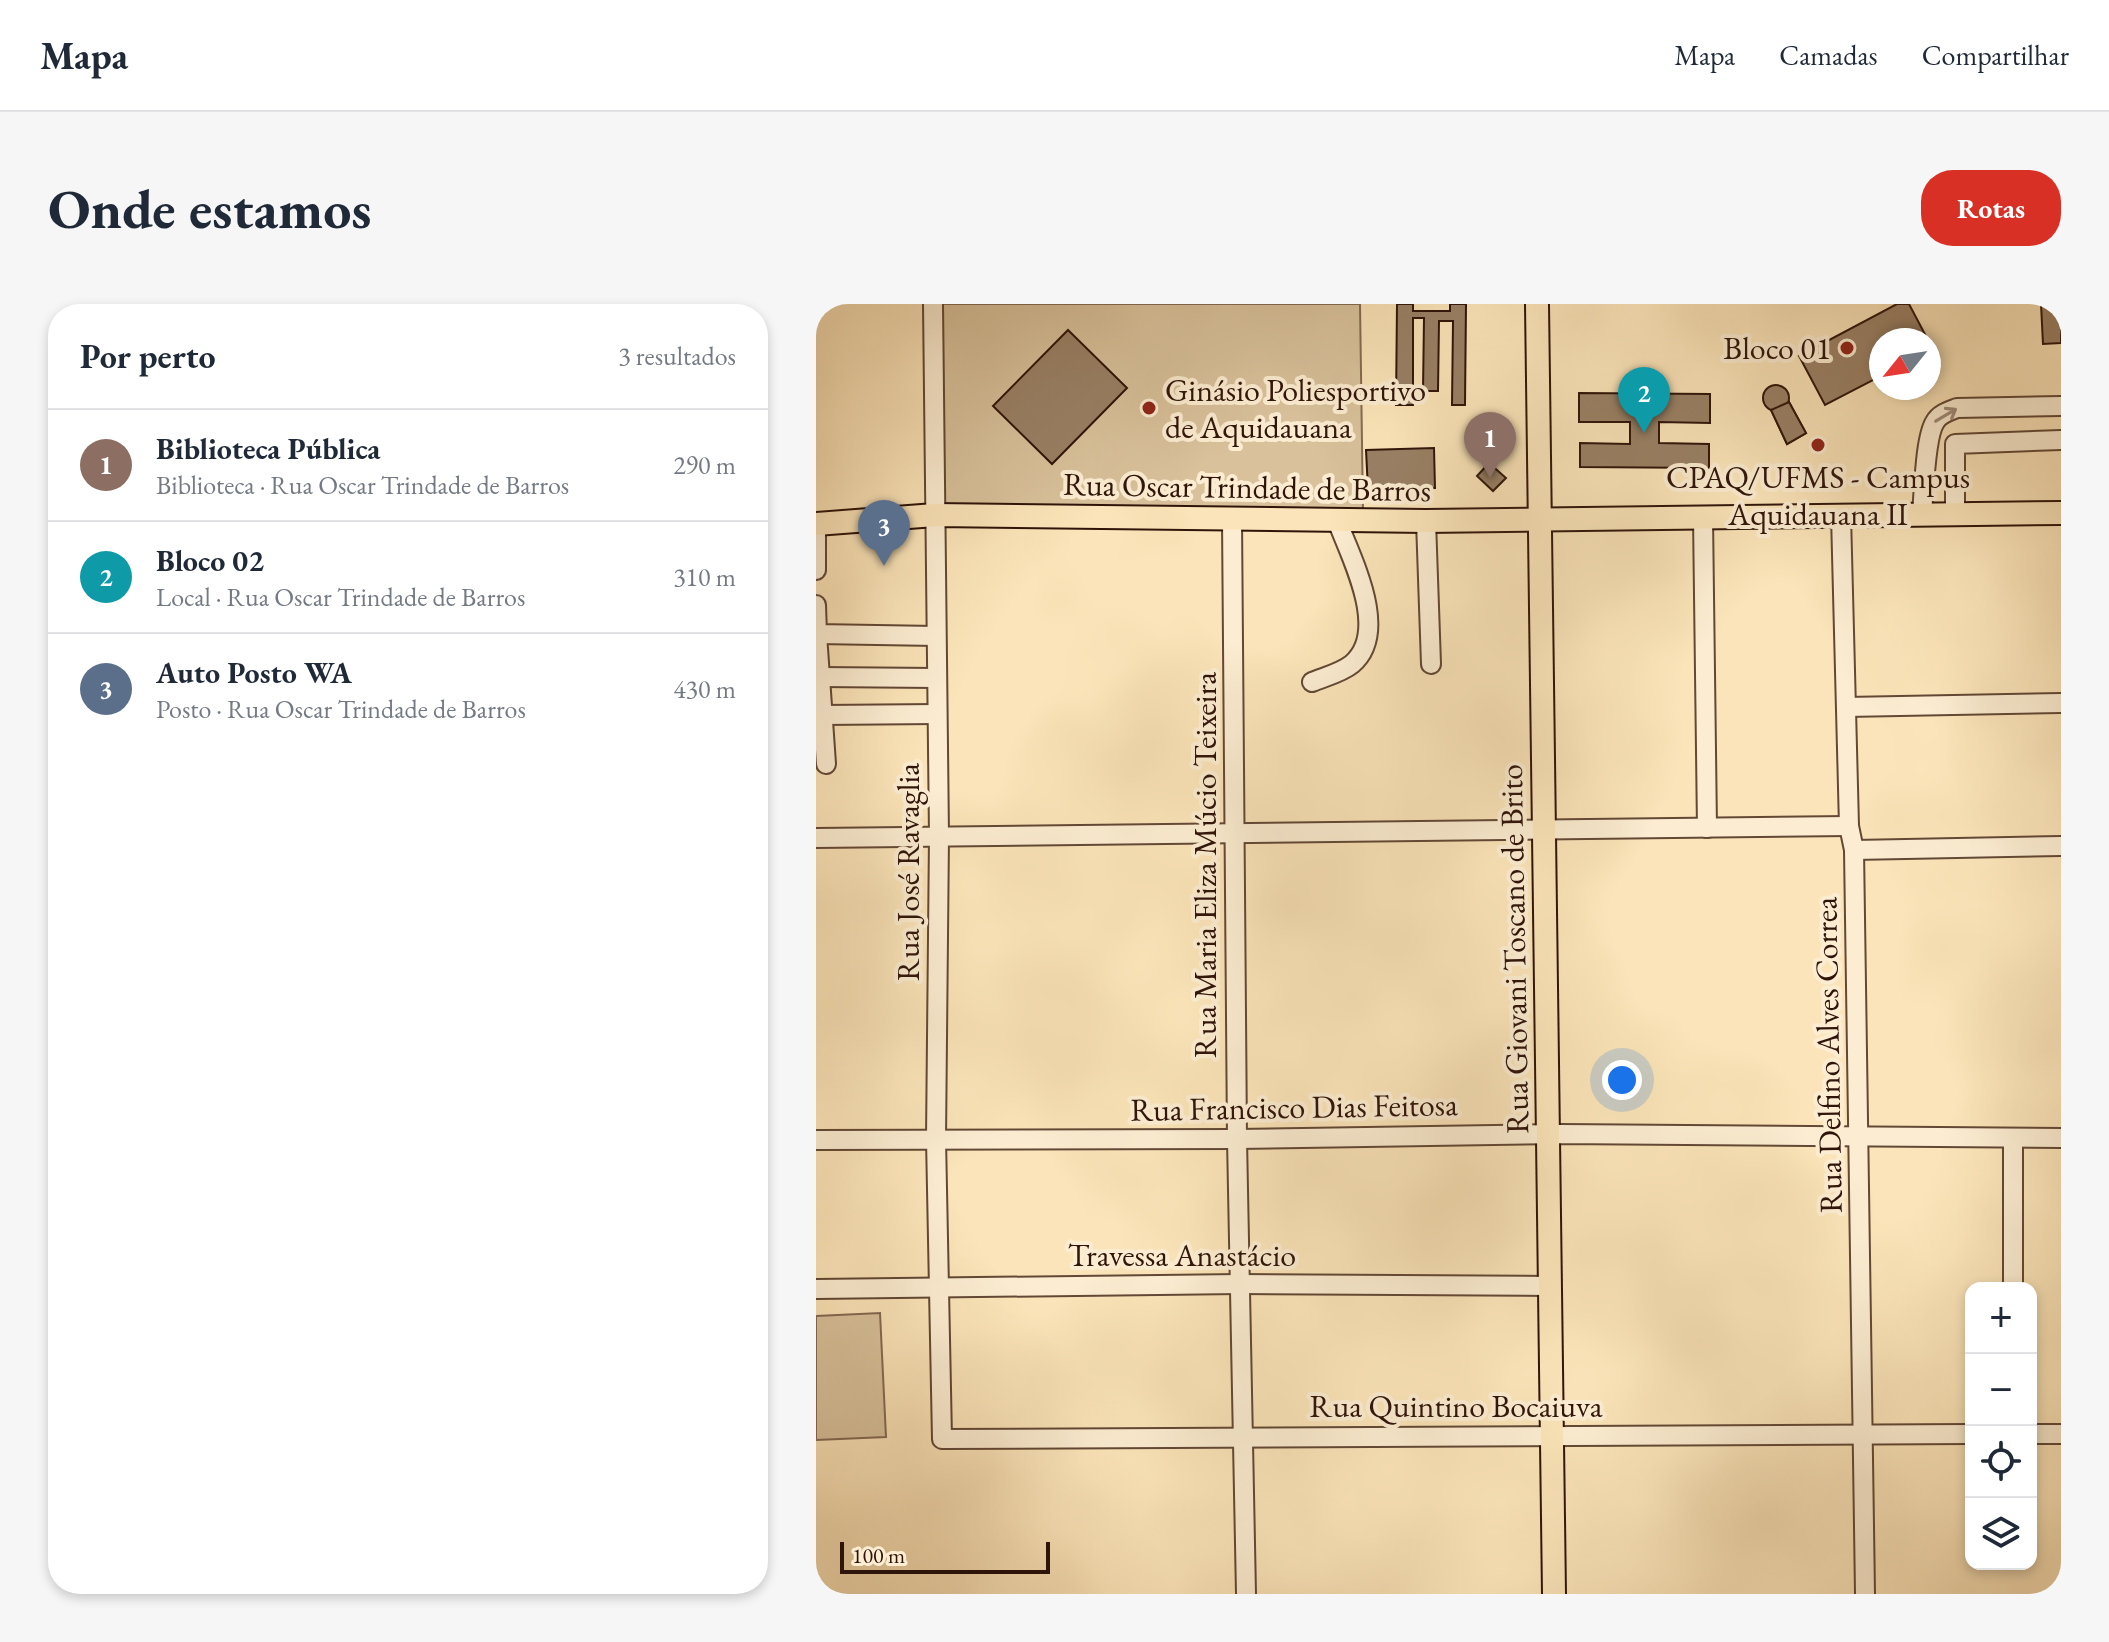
<!DOCTYPE html>
<html lang="pt">
<head>
<meta charset="utf-8">
<style>
	body { margin:0; font-family:"EB Garamond",serif; background:#f6f6f7; color:#1f2937 }
	.controls { position:absolute; right:24px; bottom:24px; display:grid; overflow:hidden; border-radius:16px; box-shadow:0 4px 12px #0003 }
	.controls button { width:72px; height:72px; display:grid; place-items:center; padding:0; border:0; border-bottom:2px solid #e0e1e3; background:#fff; color:#1f2937; font:40px sans-serif }
	.compass { position:absolute; left:1053px; top:24px; width:72px; height:72px; border-radius:50%; background:#fff; box-shadow:0 4px 12px #0003; rotate:240deg }
	.scale { position:absolute; left:24px; bottom:20px; width:210px; box-sizing:border-box; padding-left:8px; border:4px solid #2f1409; border-top:0; font-size:22px; line-height:28px; white-space:nowrap; color:#2f1409; -webkit-text-stroke:6px #fcedd2; paint-order:stroke }
	.you { position:absolute; left:806px; top:776px; width:28px; height:28px; margin:-20px; border:6px solid #fff; border-radius:50%; background:#1a73e8; box-shadow:0 0 0 12px #1a73e833 }
	.badge { display:grid; place-items:center; width:52px; height:52px; border-radius:50%; background:#d93025; color:#fff; font-size:26px; font-weight:700 }
	.pin { position:absolute; translate:-50% -66px; filter:drop-shadow(0 2px 4px #0008) }
	.pin::after { content:''; position:absolute; top:42px; width:28px; height:24px; background:inherit; clip-path:polygon(0 0,100% 0,50% 100%) }
	.list { margin:0; padding:0; list-style:none }
	h2 { display:flex; justify-content:space-between; align-items:center; height:104px; margin:0; padding:0 32px; font-size:34px }
	h2 small { font-size:26px; font-weight:400; color:#747a83 }
	.list li { display:grid; grid-template-columns:52px 1fr auto; gap:24px; align-items:center; box-sizing:border-box; height:112px; padding:0 32px; border-top:2px solid #e0e1e3 }
	.list b { display:block; font-size:30px; white-space:nowrap }
	.list p { margin:0; font-size:26px; white-space:nowrap; color:#747a83 }
	.list em { font-size:26px; font-style:normal; color:#747a83 }
	.icon { flex:none; width:44px; height:44px; fill:none; stroke:currentColor; stroke-width:2; stroke-linecap:round; stroke-linejoin:round }
	.map { position:relative; flex:none; width:1245px; height:1290px; overflow:hidden; border-radius:32px }
	header { display:flex; align-items:center; gap:48px; box-sizing:border-box; height:112px; padding:0 40px; background:#fff; border-bottom:2px solid #e0e1e3 }
	header strong { font-size:38px }
	nav { display:flex; gap:44px; margin-inline-start:auto; font-size:28px }
	.intro { display:flex; align-items:center; justify-content:space-between; box-sizing:border-box; height:192px; padding:0 48px }
	h1 { margin:0; font-size:56px }
	.button { padding:20px 36px; border-radius:32px; background:#d93025; color:#fff; font-size:28px; font-weight:700 }
	main { display:flex; gap:48px; padding:0 48px }
	aside { flex:1; background:#fff; border-radius:32px; box-shadow:0 4px 12px #0003 }
	.map>svg:first-child { display:block }
	.green { fill:#d8c19b; stroke:#846a52; stroke-width:2 }
	.building { fill:#998065; stroke:#2f1409; stroke-width:2 }
	.lines { fill:none; stroke-linecap:round; stroke-linejoin:round }
	.minor-casing { stroke:#624835; stroke-width:22 }
	.major-casing { stroke:#2f1409; stroke-width:26 }
	.minor { stroke:#fcedd2; stroke-width:18 }
	.major { stroke:#fbe4b9; stroke-width:22 }
	.oneway { stroke:#a08b78 }
	.poi-dot { fill:#8f2418; stroke:#fcedd2; stroke-width:3 }
	.labels { text-anchor:middle; stroke-width:8; stroke-linejoin:round; paint-order:stroke }
	.poi-label { font-size:32px; fill:#2f1409; stroke:#fcedd2; text-anchor:end }
	.street-label { font-size:32px; fill:#2f1409; stroke:#fcedd2 }
</style>
</head>
<body>
<header>
<strong>Mapa</strong>
<nav><a>Mapa</a><a>Camadas</a><a>Compartilhar</a></nav>
</header>
<div class="intro"><h1>Onde estamos</h1><a class="button">Rotas</a></div>
<main>
<aside>
<h2>Por perto<small>3 resultados</small></h2>
<ul class="list">
<li><span class="badge" style="background:#8d6e63">1</span><div><b>Biblioteca Pública</b><p>Biblioteca · Rua Oscar Trindade de Barros</p></div><em>290 m</em></li>
<li><span class="badge" style="background:#0f9aa8">2</span><div><b>Bloco 02</b><p>Local · Rua Oscar Trindade de Barros</p></div><em>310 m</em></li>
<li><span class="badge" style="background:#5c6f8a">3</span><div><b>Auto Posto WA</b><p>Posto · Rua Oscar Trindade de Barros</p></div><em>430 m</em></li>
</ul>
</aside>
<div class="map">
<svg width="1245" height="1290" viewBox="0 0 1245 1290">
	<rect width="100%" height="100%" fill="#fbe4b9"/>
	<filter id="stains"><feTurbulence type="fractalNoise" baseFrequency=".0025" numOctaves="4"/><feColorMatrix values="0 0 0 0 .2 0 0 0 0 .09 0 0 0 0 .02 0 0 0 .5 -.17"/></filter>
	<radialGradient id="worn" r=".72"><stop offset=".6" stop-color="#630" stop-opacity="0"/><stop offset="1" stop-color="#630" stop-opacity=".3"/></radialGradient>
	<g class="green">
		<path d="M120 0H544L547 208 119 211Z"/>
		<path d="M64 1009 70 1133 0 1136V1012Z"/>
	</g>
	<g class="building">
		<path d="M581 0H597V7H634V0H650L649 101H636L637 17H623L622 87H607L608 14H597V101H580Z"/>
		<path d="M1081 0H1093L1112 36H1065V72L1009 101 983 52Z"/>
		<path d="M1225 0H1245V39L1227 40Z"/>
		<path d="M252 26 311 84 236 160 177 102Z"/>
		<circle cx="960" cy="94" r="13"/>
		<path d="M763 89 894 90V119L843 118V139L893 140V164L764 163V139L814 140V118H763Z"/>
		<path d="M973 98 990 129 971 140 955 106 968 105Z"/>
		<path d="M973 98 990 129 971 140 955 106Z"/>
		<path d="M618 144 619 184 552 186 550 146Z"/>
		<path d="M673 159 690 174 677 187 661 172Z"/>
	</g>
	<g class="lines">
		<defs>
			<g id="minor">
				<path d="M117 0 123 532 120 835 126 1135 1155 1130"/>
				<path d="M1106 209C1108 189 1109 133 1119 118 1123 110 1133 107 1141 104L1245 102"/>
				<path d="M1139 210V140L1245 136"/>
				<path d="M1025 211 1033 522 1038 546 1049 1290"/>
				<path d="M887 213 891 524"/>
				<path d="M416 215 421 835 430 1290"/>
				<path d="M610 217 615 360"/>
				<path d="M0 266V220"/>
				<path d="M0 301 1 330 120 332"/>
				<path d="M1 330 10 460"/>
				<path d="M3 373 121 374"/>
				<path d="M496 378C508 373 525 369 536 360 575 327 534 252 520 214"/>
				<path d="M1030 403 1245 399"/>
				<path d="M6 411 121 410"/>
				<path d="M0 534 1033 522"/>
				<path d="M1038 546 1245 542"/>
				<path d="M1197 834V984"/>
				<path d="M0 836 421 835 745 830 1245 834"/>
				<path d="M0 985 424 980 733 982"/>
				<path d="M1215 1130H1245"/>
			</g>
			<g id="major">
				<path d="M721 0 738 1290"/>
				<path d="M0 220 119 211 610 217 1245 209"/>
			</g>
		</defs>
		<use href="#minor" class="minor-casing"/>
		<use href="#major" class="major-casing"/>
		<use href="#minor" class="minor"/>
		<use href="#major" class="major"/>
	</g>
	<defs><path id="oneway-shaft" d="M-6 0H5M1.5-3L5.5 0L1.5 3" fill="none" stroke-width="1.6" stroke-linecap="round" stroke-linejoin="round" transform="scale(2)"/></defs>
	<use class="oneway" href="#oneway-shaft" transform="translate(1130 111) rotate(-31)"/>
	<g class="poi-dot">
		<circle cx="1031" cy="44" r="8"/>
		<circle cx="333" cy="104" r="8"/>
		<circle cx="1002" cy="141" r="8"/>
	</g>
	<g class="labels">
		<g class="poi-label">
			<text x="1015" y="55">Bloco 01</text>
			<text x="349" y="97" text-anchor="start">Ginásio Poliesportivo<tspan x="349" dy="37">de Aquidauana</tspan></text>
			<text x="1002" y="184" text-anchor="middle">CPAQ/UFMS - Campus<tspan x="1002" dy="37">Aquidauana II</tspan></text>
		</g>
		<g class="street-label">
			<text transform="translate(431 183) rotate(1)" y="11">Rua Oscar Trindade de Barros</text>
			<text transform="translate(389 561) rotate(-90)" y="11">Rua Maria Eliza Múcio Teixeira</text>
			<text transform="translate(92 568) rotate(-90)" y="11">Rua José Ravaglia</text>
			<text transform="translate(698 645) rotate(-91)" y="11">Rua Giovani Toscano de Brito</text>
			<text transform="translate(1012 751) rotate(-91)" y="11">Rua Delfino Alves Correa</text>
			<text transform="translate(478 803) rotate(-1)" y="11">Rua Francisco Dias Feitosa</text>
			<text x="366" y="962">Travessa Anastácio</text>
			<text x="640" y="1113">Rua Quintino Bocaiuva</text>
		</g>
	</g>
	<rect width="100%" height="100%" filter="url(#stains)"/>
	<rect width="100%" height="100%" fill="url(#worn)"/>
</svg>
<div class="controls">
<button>+</button>
<button>−</button>
<button><svg class="icon" aria-label="locate" viewBox="0 0 24 24"><circle cx="12" cy="12" r="6"/><path d="M12 2v4M12 18v4M2 12h4M18 12h4"/></svg></button>
<button><svg class="icon" aria-label="layers" viewBox="0 0 24 24"><path d="M12 4l9 5-9 5-9-5zM3 14l9 5 9-5"/></svg></button>
</div>
<svg class="compass" viewBox="-18 -18 36 36"><path d="M0-13l5 13h-10z" fill="#e53935"/><path d="M0 13l5-13h-10z" fill="#747a83"/></svg>
<div class="scale">100 m</div>
<div class="you"></div>
<div class="pin badge" style="left:674px;top:174px;background:#8d6e63">1</div>
<div class="pin badge" style="left:828px;top:129px;background:#0f9aa8">2</div>
<div class="pin badge" style="left:68px;top:262px;background:#5c6f8a">3</div>
</div>
</main>
</body>
</html>
